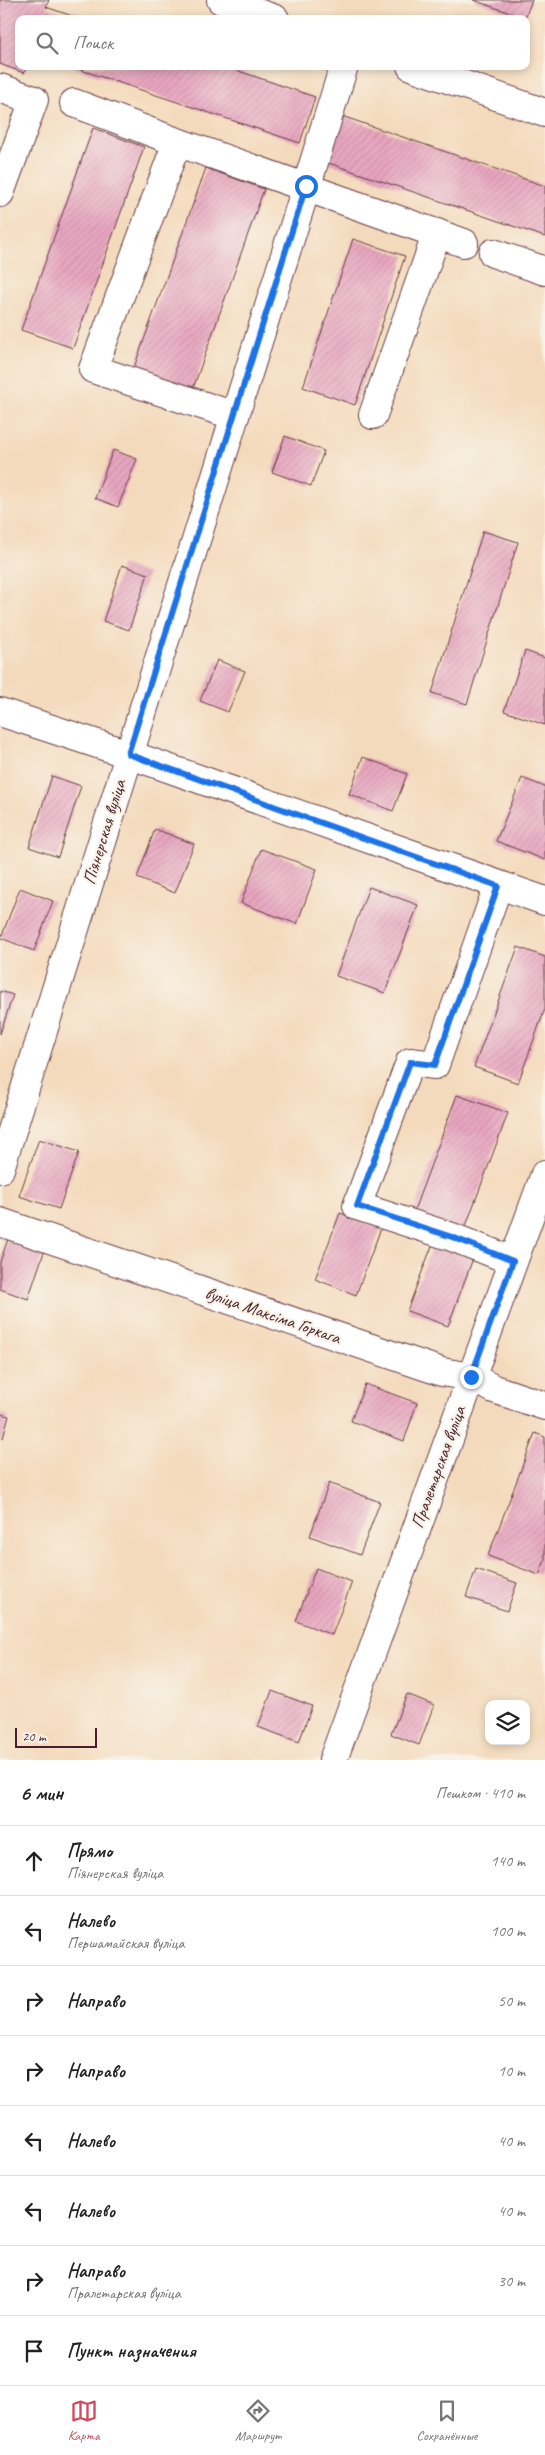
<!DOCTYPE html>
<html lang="ru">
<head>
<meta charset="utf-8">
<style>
	body { margin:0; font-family:Caveat,sans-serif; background:#f2f2f2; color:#222 }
	.controls { position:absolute; right:15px; bottom:15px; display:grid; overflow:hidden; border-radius:10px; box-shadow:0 2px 8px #0003 }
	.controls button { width:45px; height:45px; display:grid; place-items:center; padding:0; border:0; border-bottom:1px solid #e0e0e0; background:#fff; color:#222; font:25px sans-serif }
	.scale { position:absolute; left:15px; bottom:12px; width:82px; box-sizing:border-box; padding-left:5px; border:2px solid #4a1f2b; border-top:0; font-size:14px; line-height:18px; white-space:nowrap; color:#4a1f2b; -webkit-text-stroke:4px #f7f3e8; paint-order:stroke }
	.stop { position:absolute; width:15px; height:15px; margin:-11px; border:4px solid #1a73e8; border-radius:50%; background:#fff }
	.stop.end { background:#1a73e8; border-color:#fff; box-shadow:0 1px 5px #0008 }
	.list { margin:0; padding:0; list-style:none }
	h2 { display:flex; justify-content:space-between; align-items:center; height:65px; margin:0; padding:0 20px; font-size:21px }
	h2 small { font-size:16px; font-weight:400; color:#767676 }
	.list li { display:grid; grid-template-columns:32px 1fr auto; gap:15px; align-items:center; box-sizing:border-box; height:70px; padding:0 20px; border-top:1px solid #e0e0e0 }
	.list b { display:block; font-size:19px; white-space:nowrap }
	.list p { margin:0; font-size:16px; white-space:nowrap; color:#767676 }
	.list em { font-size:16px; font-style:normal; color:#767676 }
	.icon { flex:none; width:28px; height:28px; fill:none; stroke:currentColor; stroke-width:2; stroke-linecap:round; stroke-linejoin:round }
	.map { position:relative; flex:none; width:545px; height:1760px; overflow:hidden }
	.search { position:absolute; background:#fff; box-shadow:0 2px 8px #0003; left:15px; right:15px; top:15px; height:55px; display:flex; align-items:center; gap:12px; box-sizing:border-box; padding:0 18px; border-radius:10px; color:#767676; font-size:19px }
	.sheet { height:625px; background:#fff }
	nav { display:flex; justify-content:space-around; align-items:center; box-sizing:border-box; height:70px; border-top:1px solid #e0e0e0; background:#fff; font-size:14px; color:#767676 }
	nav a { display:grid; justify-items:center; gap:2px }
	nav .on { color:#d1495b }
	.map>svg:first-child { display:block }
	.building { fill:url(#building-hatch) }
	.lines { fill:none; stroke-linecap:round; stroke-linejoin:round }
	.minor-casing { stroke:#643b41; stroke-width:30 }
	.minor { stroke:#fff; stroke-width:28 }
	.route { stroke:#1a73e8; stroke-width:6 }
	.labels { text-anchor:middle; stroke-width:4.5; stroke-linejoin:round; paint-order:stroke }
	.street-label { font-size:18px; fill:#4a1f2b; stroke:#f7f3e8 }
</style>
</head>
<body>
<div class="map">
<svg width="545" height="1760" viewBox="0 0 545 1760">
	<defs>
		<pattern id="building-hatch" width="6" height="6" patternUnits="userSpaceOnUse" patternTransform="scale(1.25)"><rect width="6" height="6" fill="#e8a6c0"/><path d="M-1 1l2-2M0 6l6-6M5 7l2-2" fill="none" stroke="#c88ea5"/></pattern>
	</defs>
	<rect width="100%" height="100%" fill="#f7f3e8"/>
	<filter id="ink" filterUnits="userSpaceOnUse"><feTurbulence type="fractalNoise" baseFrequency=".02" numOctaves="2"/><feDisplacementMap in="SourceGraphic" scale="10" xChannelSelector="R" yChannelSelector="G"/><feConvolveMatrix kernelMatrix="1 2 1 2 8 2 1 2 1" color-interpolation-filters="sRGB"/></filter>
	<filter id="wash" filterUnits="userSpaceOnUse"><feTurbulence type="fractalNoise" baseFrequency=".0096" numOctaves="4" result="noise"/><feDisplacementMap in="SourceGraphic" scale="20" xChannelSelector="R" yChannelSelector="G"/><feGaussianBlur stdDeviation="1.12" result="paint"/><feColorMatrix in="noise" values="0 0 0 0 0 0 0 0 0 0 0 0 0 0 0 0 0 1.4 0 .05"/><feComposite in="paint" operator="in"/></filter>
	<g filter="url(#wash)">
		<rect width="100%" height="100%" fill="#f4dabc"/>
		<g id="blocks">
			<g class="building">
				<path d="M0 0H49L46 7 81 19H19V66H27L24 73 0 64Z"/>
				<path d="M473 0H532L525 18Z"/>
				<path d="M224 66 315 97 300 143 72 67Z"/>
				<path d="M336 114 545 186V237L320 160Z"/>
				<path d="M93 128 144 147 73 348 21 330Z"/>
				<path d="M206 168 264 189 191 394 132 373Z"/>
				<path d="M353 239 405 256 355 405 303 387Z"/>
				<path d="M285 436 324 451 311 486 272 472Z"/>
				<path d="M113 450 137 459 118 507 95 498Z"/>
				<path d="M483 531 518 542 467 704 432 693Z"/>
				<path d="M122 565 148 574 129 630 103 621Z"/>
				<path d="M525 651 545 658V725L504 711Z"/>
				<path d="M217 660 245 671 228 712 200 701Z"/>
				<path d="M363 757 407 774 393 811 349 794Z"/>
				<path d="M52 776 81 786 58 857 29 847Z"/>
				<path d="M522 778 545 787V860L496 841Z"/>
				<path d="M155 829 194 844 175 893 137 878Z"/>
				<path d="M261 849 317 869 297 924 241 903Z"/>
				<path d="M369 887 418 905 385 993 336 976Z"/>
				<path d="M20 888 53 901 34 951 1 938Z"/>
				<path d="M518 947 545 957V1009L518 1083 474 1067Z"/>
				<path d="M0 991 13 995 0 1034Z"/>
				<path d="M457 1095 508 1113 464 1231 413 1213Z"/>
				<path d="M39 1139 79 1152 59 1209 19 1196Z"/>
				<path d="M340 1213 381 1228 356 1295 315 1279Z"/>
				<path d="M435 1238 475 1253 448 1326 407 1311Z"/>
				<path d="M8 1239 44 1252 28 1299 0 1289V1262Z"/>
				<path d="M365 1384 417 1403 404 1441 351 1421Z"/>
				<path d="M0 1414 9 1416 3 1438 0 1437Z"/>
				<path d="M535 1433 545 1437V1560L539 1575 488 1556Z"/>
				<path d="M329 1483 380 1502 360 1555 310 1536Z"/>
				<path d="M316 1568 352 1582 332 1635 296 1621Z"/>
				<path d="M476 1569 517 1583 507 1611 466 1597Z"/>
				<path d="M272 1691 312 1706 299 1742 258 1727Z"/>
				<path d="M407 1694 434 1705 419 1745 391 1734Z"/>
			</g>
		</g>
	</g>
	<g filter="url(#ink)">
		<use href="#blocks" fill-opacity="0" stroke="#643b41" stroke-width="1"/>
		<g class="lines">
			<defs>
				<g id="minor">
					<path d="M221 0 275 19"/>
					<path d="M411 66 545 113"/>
					<path d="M0 88 34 100 0 193"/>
					<path d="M74 103 177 142 464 243"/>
					<path d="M177 142 93 369 235 416"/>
					<path d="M493 253 545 271"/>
					<path d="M373 415 437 233"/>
					<path d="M0 712 128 754 545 901"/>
					<path d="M498 886 435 1065 410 1062 357 1206 452 1237 513 1261"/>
					<path d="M0 1169 344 66"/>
					<path d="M0 1222 442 1372 471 1377 494 1389 545 1406"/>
					<path d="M333 1760 545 1174"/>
				</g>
			</defs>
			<use href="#minor" class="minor-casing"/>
			<use href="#minor" class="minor"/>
		</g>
	</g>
	<g class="lines" filter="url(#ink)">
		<path class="route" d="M306 186 128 754 498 886 435 1065 410 1062 357 1206 452 1237 513 1261 471 1377"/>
	</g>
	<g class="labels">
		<g class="street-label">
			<text transform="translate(104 832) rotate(-73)" y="6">Піянерская вуліца</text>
			<text transform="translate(273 1315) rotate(19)" y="6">вуліца Максіма Горкага</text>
			<text transform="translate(438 1467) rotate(-70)" y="6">Пралетарская вуліца</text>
		</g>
	</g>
</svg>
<div class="controls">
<button><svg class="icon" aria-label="layers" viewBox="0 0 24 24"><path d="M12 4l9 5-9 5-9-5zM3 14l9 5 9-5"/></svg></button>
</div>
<div class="scale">20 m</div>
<div class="stop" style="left:306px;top:186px"></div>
<div class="stop end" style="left:471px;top:1377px"></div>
<div class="search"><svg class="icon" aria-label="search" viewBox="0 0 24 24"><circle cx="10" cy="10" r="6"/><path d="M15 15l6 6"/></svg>Поиск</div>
</div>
<section class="sheet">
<h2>6 мин<small>Пешком · 410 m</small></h2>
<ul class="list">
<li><svg class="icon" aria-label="ahead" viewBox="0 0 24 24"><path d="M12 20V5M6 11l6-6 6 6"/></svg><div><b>Прямо</b><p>Піянерская вуліца</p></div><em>140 m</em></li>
<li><svg class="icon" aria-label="left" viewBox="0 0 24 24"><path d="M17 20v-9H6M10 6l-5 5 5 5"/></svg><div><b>Налево</b><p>Першамайская вуліца</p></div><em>100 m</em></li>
<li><svg class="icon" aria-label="right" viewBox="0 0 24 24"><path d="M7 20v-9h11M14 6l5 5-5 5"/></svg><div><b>Направо</b></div><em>50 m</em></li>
<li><svg class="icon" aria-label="right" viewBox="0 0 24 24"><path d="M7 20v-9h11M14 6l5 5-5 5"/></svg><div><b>Направо</b></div><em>10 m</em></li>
<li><svg class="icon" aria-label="left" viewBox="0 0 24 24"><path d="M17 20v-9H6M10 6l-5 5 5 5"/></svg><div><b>Налево</b></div><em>40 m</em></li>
<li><svg class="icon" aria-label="left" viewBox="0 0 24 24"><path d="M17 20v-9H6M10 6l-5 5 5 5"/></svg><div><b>Налево</b></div><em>40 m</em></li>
<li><svg class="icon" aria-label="right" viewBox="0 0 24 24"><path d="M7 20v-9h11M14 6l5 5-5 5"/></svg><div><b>Направо</b><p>Пралетарская вуліца</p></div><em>30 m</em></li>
<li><svg class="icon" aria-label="arrive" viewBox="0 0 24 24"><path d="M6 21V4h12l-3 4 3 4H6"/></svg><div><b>Пункт назначения</b></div></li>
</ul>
</section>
<nav>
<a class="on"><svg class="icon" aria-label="map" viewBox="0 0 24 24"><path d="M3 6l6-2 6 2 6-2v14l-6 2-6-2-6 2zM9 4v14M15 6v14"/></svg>Карта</a>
<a><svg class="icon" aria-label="directions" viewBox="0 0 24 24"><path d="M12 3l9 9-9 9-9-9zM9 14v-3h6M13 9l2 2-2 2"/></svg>Маршрут</a>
<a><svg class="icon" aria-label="saved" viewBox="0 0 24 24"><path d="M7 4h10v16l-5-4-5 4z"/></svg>Сохранённые</a>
</nav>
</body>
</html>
